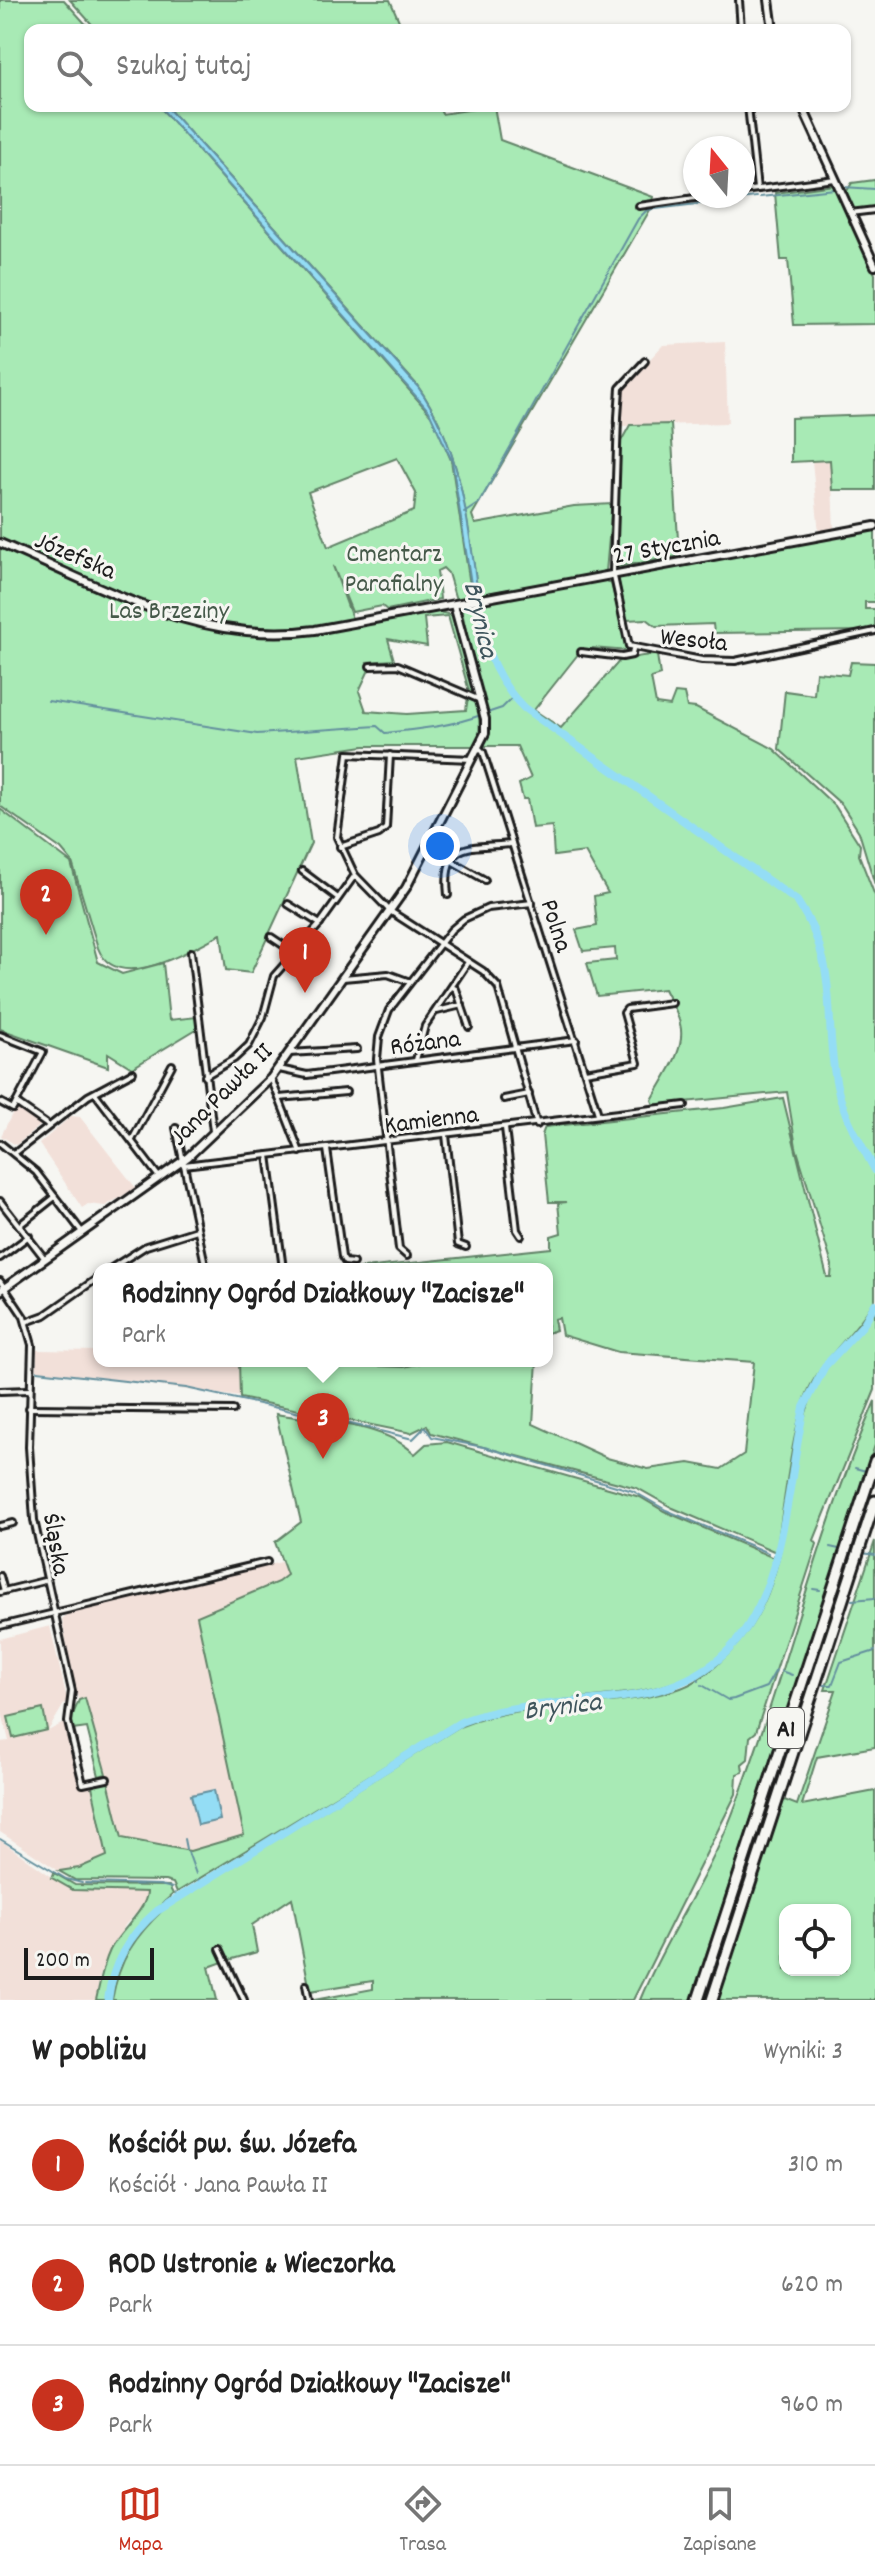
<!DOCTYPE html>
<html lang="pl">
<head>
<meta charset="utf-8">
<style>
	body { margin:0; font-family:Dekko,sans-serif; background:#f2f2f2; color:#222 }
	.controls { position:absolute; right:24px; bottom:24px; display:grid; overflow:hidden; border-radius:16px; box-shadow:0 2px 6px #0004 }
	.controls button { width:72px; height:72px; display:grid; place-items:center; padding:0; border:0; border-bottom:2px solid #e0e0e0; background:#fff; color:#222; font:40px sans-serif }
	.compass { position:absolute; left:683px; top:136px; width:72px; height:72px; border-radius:50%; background:#fff; box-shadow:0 2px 6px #0004; rotate:342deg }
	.scale { position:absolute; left:24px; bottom:20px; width:130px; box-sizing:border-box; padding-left:8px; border:4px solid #1c1c1c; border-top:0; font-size:22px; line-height:28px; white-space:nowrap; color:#1c1c1c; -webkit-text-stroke:6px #f6f6f2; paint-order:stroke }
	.you { position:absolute; left:440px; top:846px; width:28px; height:28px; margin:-20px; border:6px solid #fff; border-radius:50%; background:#1a73e8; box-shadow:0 0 0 12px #1a73e833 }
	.badge { display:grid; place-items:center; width:52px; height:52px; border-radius:50%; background:#c8321e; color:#fff; font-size:26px; font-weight:700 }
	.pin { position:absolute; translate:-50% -66px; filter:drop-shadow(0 2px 4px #0008) }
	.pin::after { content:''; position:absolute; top:42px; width:28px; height:24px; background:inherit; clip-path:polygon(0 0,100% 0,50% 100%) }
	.popup { position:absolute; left:93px; top:1263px; width:460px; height:104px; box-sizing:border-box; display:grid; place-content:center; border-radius:16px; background:#fff; filter:drop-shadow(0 2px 6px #0005); font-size:26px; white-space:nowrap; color:#767676 }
	.popup b { font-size:30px; color:#222 }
	.popup::after { content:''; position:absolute; left:50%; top:100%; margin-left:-16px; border:16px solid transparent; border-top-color:#fff }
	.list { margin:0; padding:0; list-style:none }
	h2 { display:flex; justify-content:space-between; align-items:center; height:104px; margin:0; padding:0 32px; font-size:34px }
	h2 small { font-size:26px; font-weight:400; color:#767676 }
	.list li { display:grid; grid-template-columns:52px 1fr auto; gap:24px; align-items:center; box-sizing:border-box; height:120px; padding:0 32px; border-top:2px solid #e0e0e0 }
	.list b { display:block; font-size:30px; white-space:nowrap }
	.list p { margin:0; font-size:26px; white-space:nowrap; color:#767676 }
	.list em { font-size:26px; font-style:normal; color:#767676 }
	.icon { flex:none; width:44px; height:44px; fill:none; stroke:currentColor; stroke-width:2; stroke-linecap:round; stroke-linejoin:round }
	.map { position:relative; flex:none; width:875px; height:2000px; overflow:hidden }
	.search { position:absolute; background:#fff; box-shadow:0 2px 6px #0004; left:24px; right:24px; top:24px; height:88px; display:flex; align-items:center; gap:20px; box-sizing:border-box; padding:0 28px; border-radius:16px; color:#767676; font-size:30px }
	.sheet { height:464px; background:#fff }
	nav { display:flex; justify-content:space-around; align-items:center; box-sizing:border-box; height:112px; border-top:2px solid #e0e0e0; background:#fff; font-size:22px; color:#767676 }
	nav a { display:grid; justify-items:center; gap:4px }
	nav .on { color:#c8321e }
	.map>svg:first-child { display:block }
	.built { fill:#f2e0d9 }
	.green { fill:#a8eab5; stroke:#628368; stroke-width:2; fill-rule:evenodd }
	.water { fill:#94ddf5; stroke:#64909e; stroke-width:2 }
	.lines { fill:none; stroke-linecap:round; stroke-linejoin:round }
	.stream { stroke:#64909e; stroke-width:2 }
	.river { stroke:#94ddf5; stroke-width:8 }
	.street-casing { stroke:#1c1c1c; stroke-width:10 }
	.secondary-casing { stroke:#1c1c1c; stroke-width:12 }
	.highway-casing { stroke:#1c1c1c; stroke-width:15 }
	.street { stroke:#f6f6f2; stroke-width:4 }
	.secondary { stroke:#f6f6f2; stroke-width:6 }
	.highway { stroke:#f6f6f2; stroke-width:9 }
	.labels { text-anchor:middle; stroke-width:6; stroke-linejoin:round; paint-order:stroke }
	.shield { fill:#f6f6f2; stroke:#5d5d5c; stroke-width:2 }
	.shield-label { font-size:24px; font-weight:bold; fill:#1c1c1c }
	.street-label { font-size:26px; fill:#1c1c1c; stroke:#f6f6f2 }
	.park-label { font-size:26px; fill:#465a4a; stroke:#f6f6f2 }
	.water-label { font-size:28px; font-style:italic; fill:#40565d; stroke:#f6f6f2 }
</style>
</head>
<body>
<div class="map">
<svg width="875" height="2000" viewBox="0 0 875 2000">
	<rect width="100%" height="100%" fill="#f6f6f2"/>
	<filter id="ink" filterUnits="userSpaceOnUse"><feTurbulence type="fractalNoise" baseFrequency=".0125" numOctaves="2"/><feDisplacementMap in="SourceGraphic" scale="16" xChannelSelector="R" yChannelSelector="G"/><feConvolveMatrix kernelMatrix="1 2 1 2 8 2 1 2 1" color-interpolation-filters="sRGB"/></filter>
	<g filter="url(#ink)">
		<g class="built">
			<path d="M725 342 728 423 620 426 622 389 663 345Z"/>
			<path d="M831 460 834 530 819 533 812 461Z"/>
			<path d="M16 1106 42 1124 16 1145 1 1136Z"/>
			<path d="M71 1116 80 1117 136 1188 105 1206 88 1204 82 1208 39 1144Z"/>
			<path d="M37 1350 99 1351V1361H239L241 1397 37 1370Z"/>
			<path d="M281 1562 287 1574 278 1582 197 1617 244 1835 190 1851 122 1838 107 1781 92 1786 108 1856 79 1868 59 1871 0 1832V1742L9 1741 0 1704V1639L50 1626 67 1699 48 1731 71 1719 87 1780 106 1774 85 1698 79 1700 75 1690 62 1619 67 1614Z"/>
			<path d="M0 1840 69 1889 147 1891V1902L125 1925 100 1975 96 2000H0Z"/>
		</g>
		<g class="green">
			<path d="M0 0H64L91 30H30V106H159L432 416 451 460 472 598 456 600 448 573 443 568 437 571 440 599 387 610 382 606 352 612 333 566 354 624 435 611 452 615C465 640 488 722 476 746H364L297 756 311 843 251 973 226 970 221 934C190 950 117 996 98 948L72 862 61 849 0 806ZM397 458 416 493 414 511 328 547 308 492ZM448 616 469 691 466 710 407 714 366 711 359 691 369 670 367 662 394 660 388 639 427 646 424 618Z"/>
			<path d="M70 0H390L403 30H97Z"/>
			<path d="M166 106H438L442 114 494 106 500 140 653 197 650 210 472 515 475 524 574 506 612 504 606 572 478 595C467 520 462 448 417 385Z"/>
			<path d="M875 180V207L853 210 845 194 852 183Z"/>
			<path d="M834 185 875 274V324L794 325 788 260H781L775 193Z"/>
			<path d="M875 415V490H832L830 460 791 462V418Z"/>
			<path d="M671 424 679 556 617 567 620 443 630 425Z"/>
			<path d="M875 530V602H865V609H875V627L865 631 714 633 713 624 656 626 647 619 626 620 618 577Z"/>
			<path d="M604 580 611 583 628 651 593 648 592 655 579 653 534 710 561 728 621 659C635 659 643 654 657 655L660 675 651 678 656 704 670 706 675 693 684 694 687 707 696 708 774 749 835 806 860 845 859 855 875 896V1299C858 1330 829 1352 812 1383 792 1418 784 1509 776 1552L673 1508 637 1488 431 1433 427 1425 411 1433 240 1398 239 1361H414L378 1366 404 1367 430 1361H537L533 1424 607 1458 648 1469 689 1463 721 1469 744 1454 754 1362 618 1352 562 1335 559 1318 554 1319 556 1330 547 1333V1269H354L551 1248V1236L561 1233 558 1203 567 1202H549L542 1135 545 1127 724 1108 783 1098 827 1277H831L832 1265 796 1147 787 1092 654 1105 652 1100C663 1079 687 1050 680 1024 678 1012 669 1000 664 989L597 996 587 963 616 960 615 948 583 951 576 930 597 926 594 896 608 893 585 852 554 856 552 826 532 828 527 799H523L519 784 531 778 517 746H483L487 729 461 607Z"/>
			<path d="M851 662 875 663V885L859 832 842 805 779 749 785 691 814 695 816 672 848 675Z"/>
			<path d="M0 809 71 863 98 962 122 974 163 963 169 1020 197 1017 198 1028 132 1068 108 1053V1067L0 1029Z"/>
			<path d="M875 1307V1390L814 1540 817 1544 756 1732 750 1737 748 1759 742 1764 743 1772 737 1774 736 1794 633 2000H314L373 1989V1981L310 1991 292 1898 252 1925 257 1952 229 1960 222 1946 217 1948 223 1962 209 1967 217 2000H112C119 1959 135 1936 165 1908L459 1727C527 1699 605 1711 675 1690 692 1685 709 1673 721 1661 803 1588 776 1482 814 1390 827 1358 859 1338 875 1307Z"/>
			<path d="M875 1401V1445L691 2000H640C666 1936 707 1880 732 1815 785 1679 816 1535 875 1401Z"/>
			<path d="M276 1414C319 1422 382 1422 415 1454L426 1444 447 1442 640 1497 664 1511 774 1558C728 1739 590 1673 461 1720L177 1892 173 1883 165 1881 75 1880 59 1871 79 1868 107 1856 92 1786 108 1781 122 1838 190 1851 244 1835 197 1616 278 1582 287 1575 275 1542 301 1522Z"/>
			<path d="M875 1541V1747L817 1757 802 1805 875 1791V2000H718L782 1799 797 1805 836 1690H825ZM785 1910H845V1970H785Z"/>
			<path d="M85 1698 106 1774 99 1776 87 1728 72 1730 71 1719 79 1700Z"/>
			<path d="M43 1709 47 1730 13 1738 8 1717Z"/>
			<path d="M54 1873 75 1885 169 1886 173 1894C138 1925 113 1952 107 2000H96C100 1983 102 1967 110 1950 119 1931 146 1911 147 1892L73 1890 52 1878Z"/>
		</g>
		<g class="water">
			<path d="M159 106H166L418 387C462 449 468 522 478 595L473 597 452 461 429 411Z"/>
			<path d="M214 1790 220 1820 198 1825 191 1795Z"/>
		</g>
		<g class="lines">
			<g class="stream">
				<path d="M843 187 875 189"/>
				<path d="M760 197 835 189"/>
				<path d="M464 513 479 503 638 219 647 210 756 197"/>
				<path d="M48 701 257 734 377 726 385 733C417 729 448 727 481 715"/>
				<path d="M487 713 502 708 513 697"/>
				<path d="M38 1371 186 1388 378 1430"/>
				<path d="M380 1431 413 1439 425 1427 432 1437 488 1448 633 1491 666 1510 768 1553"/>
				<path d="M855 1468 866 1471"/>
				<path d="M830 1547 839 1549"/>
				<path d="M863 1553 875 1555"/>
				<path d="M773 1555 777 1558"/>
				<path d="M813 1589 820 1590"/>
				<path d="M852 1600 875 1598"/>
				<path d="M781 1671 792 1675"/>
				<path d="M697 1677 699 1681"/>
				<path d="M702 1685 728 1700 734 1699 766 1687 776 1670"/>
				<path d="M824 1685H832L841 1662 875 1651"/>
				<path d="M0 1839 66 1879 82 1883"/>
				<path d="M184 1839 186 1849"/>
				<path d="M188 1852 196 1874"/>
				<path d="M198 1879 200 1882"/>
				<path d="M85 1883 160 1885 172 1888"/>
				<path d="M175 1893 177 1896"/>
			</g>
			<g class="river">
				<path d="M474 586C481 634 489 673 524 708L797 901C842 968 822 1015 837 1086 843 1115 861 1144 875 1170"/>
				<path d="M108 2000C112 1963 129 1935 157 1911L461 1722C511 1702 571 1704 623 1697 786 1677 778 1534 804 1407L825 1366 863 1325 875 1304"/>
			</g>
			<defs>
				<g id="street">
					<path d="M739 0 741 30"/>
					<path d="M748 106 757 189"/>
					<path d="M743 191 835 179"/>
					<path d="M639 206 709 196"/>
					<path d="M850 213 875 210"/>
					<path d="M645 361 620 388 618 417 613 572 629 646 702 660 735 661 875 631"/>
					<path d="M581 652 622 657 632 655 633 649"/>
					<path d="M370 666 398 665 480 700"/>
					<path d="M479 748 483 752 598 1114"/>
					<path d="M472 759 348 754 337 837 355 875 390 911 483 971 498 987 537 1125"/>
					<path d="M340 847 379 834 386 828 390 755"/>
					<path d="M448 859 485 880"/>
					<path d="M302 871 338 898"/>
					<path d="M448 895C442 840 468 848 512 844"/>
					<path d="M288 904 320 924"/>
					<path d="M271 937 295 953"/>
					<path d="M191 952 213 1131"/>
					<path d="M343 978 388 974 410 982"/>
					<path d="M452 987 456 989 469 1027"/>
					<path d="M437 1011 462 1005"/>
					<path d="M0 1035 43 1052 16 1103 49 1126"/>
					<path d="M289 1053 357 1049"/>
					<path d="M416 1060 425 1026 468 962"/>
					<path d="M279 1069 307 1075 576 1040"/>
					<path d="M585 1072 638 1063 624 1013 627 1009 672 1003"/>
					<path d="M205 1076 234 1059 249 1045 263 1017 274 976 320 924 355 875"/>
					<path d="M271 1078 300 1152"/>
					<path d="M95 1093 159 1177"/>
					<path d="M279 1098 346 1092"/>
					<path d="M504 1099 529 1094"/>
					<path d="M0 1102 13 1109 16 1103"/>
					<path d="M176 1128 184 1165 685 1105"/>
					<path d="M505 1128 517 1230 521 1236"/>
					<path d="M446 1135 458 1244 466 1247"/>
					<path d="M132 1140 172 1065"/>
					<path d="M0 1143 36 1172 82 1232"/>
					<path d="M327 1149 342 1257 345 1262 353 1263"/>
					<path d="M15 1153 88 1096 133 1072"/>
					<path d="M268 1155 283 1269"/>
					<path d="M184 1165 206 1269"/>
					<path d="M0 1201 45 1259"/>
					<path d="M21 1224 55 1197"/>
					<path d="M407 1256 399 1249 377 1059 379 1037 389 1010 451 930 464 919 488 908 532 903"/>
					<path d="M0 1258 29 1236"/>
					<path d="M110 1269 146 1246 197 1230"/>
					<path d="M0 1281 24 1317 32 1345 29 1447 34 1520 72 1691 68 1722 83 1784 107 1779"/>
					<path d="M26 1322 45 1315 99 1277"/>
					<path d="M0 1391 29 1390"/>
					<path d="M29 1408 233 1410"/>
					<path d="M0 1526 13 1523"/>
					<path d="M0 1576 4 1591"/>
					<path d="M0 1592 44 1581"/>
					<path d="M0 1626 267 1562"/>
					<path d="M220 1949 244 2000"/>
					<path d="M306 1985 309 2000"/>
				</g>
				<g id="secondary">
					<path d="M769 0 773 30"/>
					<path d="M802 106 875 266"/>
					<path d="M0 543C103 587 200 646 315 630L875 526"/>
					<path d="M0 1291 188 1157 271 1078 406 888 485 733V719L454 605"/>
				</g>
				<g id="highway">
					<path d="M698 2000 875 1461"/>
					<path d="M712 2000 875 1501"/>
				</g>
			</defs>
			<use href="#street" class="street-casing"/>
			<use href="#secondary" class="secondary-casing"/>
			<use href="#highway" class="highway-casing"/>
			<use href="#street" class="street"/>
			<use href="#secondary" class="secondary"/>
			<use href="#highway" class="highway"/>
		</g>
	</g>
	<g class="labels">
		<rect class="shield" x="768" y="1708" width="36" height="40" rx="6"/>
		<g class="shield-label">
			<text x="786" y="1736">A1</text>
		</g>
		<g class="street-label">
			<text transform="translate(666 545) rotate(-10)" y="9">27 Stycznia</text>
			<text transform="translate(76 554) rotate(23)" y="9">Józefska</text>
			<text transform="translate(694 638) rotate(6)" y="9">Wesoła</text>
			<text transform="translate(558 925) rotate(72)" y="9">Polna</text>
			<text transform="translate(425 1041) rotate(-7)" y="9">Różana</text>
			<text transform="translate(220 1093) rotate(-45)" y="9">Jana Pawła II</text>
			<text transform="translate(431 1118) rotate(-7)" y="9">Kamienna</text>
			<text transform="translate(58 1544) rotate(80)" y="9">Śląska</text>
		</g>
		<g class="park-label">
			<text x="394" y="561">Cmentarz<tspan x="394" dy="30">Parafialny</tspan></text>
			<text x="169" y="618">Las Brzeziny</text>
		</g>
		<g class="water-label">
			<text transform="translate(483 619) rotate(77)" y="10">Brynica</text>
			<text transform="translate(562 1704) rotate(-7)" y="10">Brynica</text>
		</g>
	</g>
</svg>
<div class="controls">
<button><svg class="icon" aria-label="locate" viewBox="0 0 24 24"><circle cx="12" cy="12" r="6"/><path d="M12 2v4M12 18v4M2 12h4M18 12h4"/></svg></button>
</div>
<svg class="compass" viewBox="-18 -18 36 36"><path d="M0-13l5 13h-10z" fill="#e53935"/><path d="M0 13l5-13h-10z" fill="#767676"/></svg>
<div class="scale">200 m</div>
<div class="you"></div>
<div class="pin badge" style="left:305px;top:993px">1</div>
<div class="pin badge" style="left:46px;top:935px">2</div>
<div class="pin badge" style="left:323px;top:1459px">3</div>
<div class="popup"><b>Rodzinny Ogród Działkowy &quot;Zacisze&quot;</b>Park</div>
<div class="search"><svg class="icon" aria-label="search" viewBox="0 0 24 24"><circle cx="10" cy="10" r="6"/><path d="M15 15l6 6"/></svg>Szukaj tutaj</div>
</div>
<section class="sheet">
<h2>W pobliżu<small>Wyniki: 3</small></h2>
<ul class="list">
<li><span class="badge">1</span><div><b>Kościół pw. św. Józefa</b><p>Kościół · Jana Pawła II</p></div><em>310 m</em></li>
<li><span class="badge">2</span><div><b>ROD Ustronie &amp; Wieczorka</b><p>Park</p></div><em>620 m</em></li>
<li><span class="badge">3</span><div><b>Rodzinny Ogród Działkowy &quot;Zacisze&quot;</b><p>Park</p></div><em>960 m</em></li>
</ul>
</section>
<nav>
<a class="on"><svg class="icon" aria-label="map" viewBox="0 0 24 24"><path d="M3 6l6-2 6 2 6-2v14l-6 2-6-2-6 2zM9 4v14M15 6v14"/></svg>Mapa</a>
<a><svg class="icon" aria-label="directions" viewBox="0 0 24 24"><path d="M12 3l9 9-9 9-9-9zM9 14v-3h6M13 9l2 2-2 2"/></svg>Trasa</a>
<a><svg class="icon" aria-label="saved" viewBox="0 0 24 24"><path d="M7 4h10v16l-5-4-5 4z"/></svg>Zapisane</a>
</nav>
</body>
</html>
